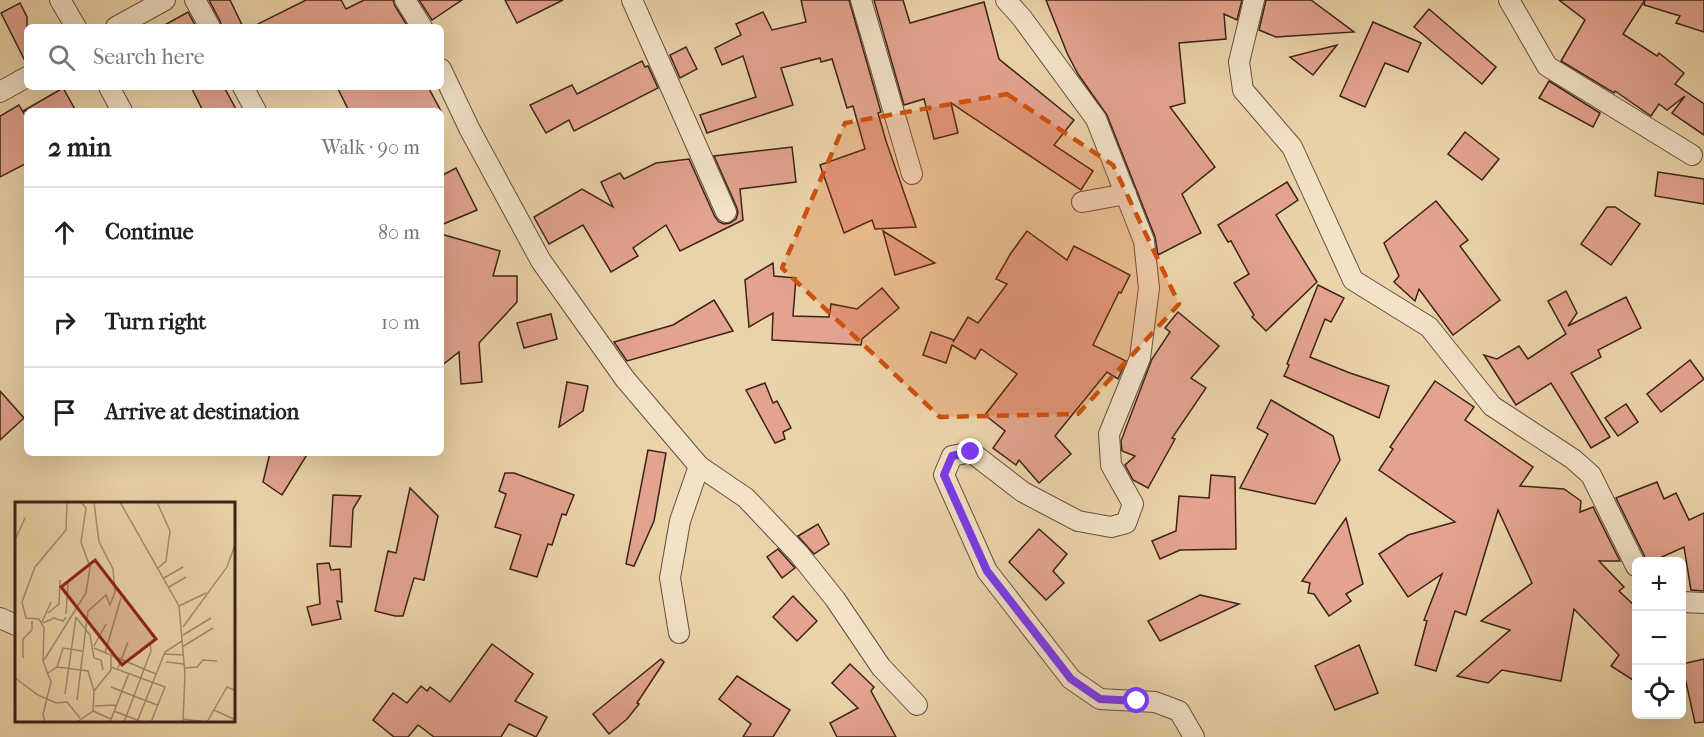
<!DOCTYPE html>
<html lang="en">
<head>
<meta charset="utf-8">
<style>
	body { margin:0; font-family:"IM FELL French Canon",serif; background:#f6f6f6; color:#222 }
	.controls { position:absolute; right:18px; bottom:18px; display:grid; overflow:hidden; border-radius:9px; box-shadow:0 6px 24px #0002 }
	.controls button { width:54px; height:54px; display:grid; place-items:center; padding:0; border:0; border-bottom:2px solid #e0e0e0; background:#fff; color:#222; font:30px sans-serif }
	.stop { position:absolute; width:18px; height:18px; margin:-14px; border:4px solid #7c3aed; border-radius:50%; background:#fff }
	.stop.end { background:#7c3aed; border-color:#fff; box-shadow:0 2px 6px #0008 }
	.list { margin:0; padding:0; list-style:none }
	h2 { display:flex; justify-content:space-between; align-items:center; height:78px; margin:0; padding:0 24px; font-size:26px }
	h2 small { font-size:20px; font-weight:400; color:#767676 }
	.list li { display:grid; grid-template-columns:39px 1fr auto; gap:18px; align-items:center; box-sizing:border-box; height:90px; padding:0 24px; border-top:2px solid #e0e0e0 }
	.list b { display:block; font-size:22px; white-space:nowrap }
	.list em { font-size:20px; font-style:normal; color:#767676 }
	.icon { flex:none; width:33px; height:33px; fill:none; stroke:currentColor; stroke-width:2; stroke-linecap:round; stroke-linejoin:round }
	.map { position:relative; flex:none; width:1704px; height:737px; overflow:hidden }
	.search { position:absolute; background:#fff; box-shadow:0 6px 24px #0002; left:24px; top:24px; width:420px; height:66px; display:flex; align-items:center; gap:15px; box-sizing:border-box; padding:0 21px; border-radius:9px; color:#767676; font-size:22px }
	.panel { position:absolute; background:#fff; box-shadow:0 6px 24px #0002; left:24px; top:108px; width:420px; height:348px; border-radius:9px }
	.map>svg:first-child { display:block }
	.building { fill:#e3a38e; stroke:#3c2219; stroke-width:1.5 }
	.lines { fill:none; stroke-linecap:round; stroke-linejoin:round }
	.minor-casing { stroke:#684e3d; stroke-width:22 }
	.minor { stroke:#f2e2c7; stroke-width:20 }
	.route { stroke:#7c3aed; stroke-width:8 }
	.marked { fill:#ce510e; fill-opacity:0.2; stroke:#ce510e; stroke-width:4.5; stroke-dasharray:12 8; stroke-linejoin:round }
	.inset-road { fill:none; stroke:#a58c6f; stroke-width:1.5 }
	.view { fill:#8f2418; fill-opacity:0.15; stroke:#8f2418; stroke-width:3 }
	.inset-edge { fill:none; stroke:#3c2219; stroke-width:3 }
</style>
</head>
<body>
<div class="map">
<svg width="1704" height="737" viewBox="0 0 1704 737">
	<rect width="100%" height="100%" fill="#ebd3a9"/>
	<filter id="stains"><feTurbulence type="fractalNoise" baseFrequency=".00333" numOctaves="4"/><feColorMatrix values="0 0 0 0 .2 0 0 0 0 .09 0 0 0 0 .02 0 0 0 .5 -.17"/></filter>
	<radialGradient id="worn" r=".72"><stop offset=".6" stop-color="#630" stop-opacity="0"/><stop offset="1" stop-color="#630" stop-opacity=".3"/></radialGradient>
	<g class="building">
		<path d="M209 0H230L243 27H222L220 21Z"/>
		<path d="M306 0H341L346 9 364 0H393L395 6 408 27H252Z"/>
		<path d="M419 0H462L432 20Z"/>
		<path d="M505 0H563L517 23Z"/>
		<path d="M801 0H849L881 112 878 113 886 141 916 227 875 229 872 220 844 233 820 165 865 149 853 106 847 108 832 59 821 62 820 58 781 68 793 105 707 133 700 115 756 97 743 56 722 65 715 48 741 35 736 24 763 12 772 30 806 22Z"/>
		<path d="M874 0H903L910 23 984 2 999 59 1074 120 1054 145 1093 171 1081 190 951 103 958 133 934 139 924 99 904 105Z"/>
		<path d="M1046 0H1242L1237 20 1224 14 1226 39 1179 43 1185 103 1170 107 1215 167 1182 194 1201 233 1158 255 1155 237 1107 115 1078 74 1067 53Z"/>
		<path d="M1266 0H1311L1354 32 1276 37 1259 30Z"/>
		<path d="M1559 0H1645L1623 34 1657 56 1659 53 1684 73 1675 84 1704 104V135L1672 113 1685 96 1667 110 1659 104 1651 116 1615 91 1614 93 1561 61 1585 20Z"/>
		<path d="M1645 0H1704V32L1676 23 1680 16 1644 5Z"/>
		<path d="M20 3 27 17V65L1 13Z"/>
		<path d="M1429 9 1496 67 1482 84 1414 27Z"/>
		<path d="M188 12 196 27H161Z"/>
		<path d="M1373 22 1421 43 1408 72 1385 63 1365 107 1340 96Z"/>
		<path d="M1337 45 1313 75 1290 57Z"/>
		<path d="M686 47 697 69 680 78 670 55Z"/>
		<path d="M642 61 645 67 648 66 658 88 574 131 569 120 546 133 530 105 572 85 577 94Z"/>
		<path d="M1549 81 1600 113 1593 127 1539 98Z"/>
		<path d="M191 87H224L237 111H203Z"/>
		<path d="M337 87H428L441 111H349Z"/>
		<path d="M63 88 76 111H23Z"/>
		<path d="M19 105 27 119V163L0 177V116Z"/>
		<path d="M1465 132 1499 159 1482 180 1448 154Z"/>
		<path d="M792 147 796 182 740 189 743 220 680 251 666 225 633 248 638 256 611 272 583 225 549 244 534 217 582 189 613 207 601 182 620 173 624 179 656 163 689 159 715 217 719 222 724 224 730 223 736 219 738 213 737 208 714 156Z"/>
		<path d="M456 168 477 210 441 225V176Z"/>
		<path d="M1658 172 1704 179V204L1655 196Z"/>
		<path d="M1287 182 1298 200 1276 215 1317 282 1266 331 1252 317 1254 315 1234 283 1249 274 1231 241 1228 242 1218 225Z"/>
		<path d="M1436 201 1468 240 1460 246 1500 300 1453 335 1419 289 1415 301 1394 282 1399 276 1384 243Z"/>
		<path d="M1607 207H1615L1640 224 1611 265 1581 244Z"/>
		<path d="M883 231 935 263 895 275Z"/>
		<path d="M1027 231 1067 260 1074 246 1130 275 1121 293 1119 292 1093 345 1126 361 1118 379 1107 372 1055 436 1071 454 1039 483 1019 460 1016 465 993 448 1005 431 985 415 1017 374 981 349 975 359 952 345 946 363 923 355 931 332 954 340 953 342 968 317 978 323 1007 284 996 279 1011 253Z"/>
		<path d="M441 234 500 251 493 276H517V302L479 343 482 382 461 384 459 352 441 366Z"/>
		<path d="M773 263 774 276 796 278 793 316 829 317 831 304 857 309 882 288 899 308 862 339 861 345 772 340 773 313 749 327 745 280Z"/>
		<path d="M1318 285 1344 298 1331 322 1325 319 1310 357 1350 373 1389 386 1379 418 1284 376 1289 365 1287 364Z"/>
		<path d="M1566 291 1577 313 1568 326 1626 297 1641 328 1598 350 1601 357 1571 373 1610 437 1591 448 1551 383 1516 405 1484 355 1497 359 1519 346 1528 359 1566 334 1548 301Z"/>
		<path d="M714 300 733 331 627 361 614 342 673 325Z"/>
		<path d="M1178 312 1219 346 1191 378 1206 388 1172 438 1175 439 1148 488 1133 480 1125 465 1135 456 1122 451 1121 441 1152 359 1170 332 1165 328Z"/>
		<path d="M551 314 557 339 524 348 517 323Z"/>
		<path d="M1690 360 1704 379 1661 412 1647 394Z"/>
		<path d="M1435 381 1474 407 1465 420 1533 467 1520 486 1564 489 1581 501 1580 512 1593 507 1620 561H1599L1624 587 1619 591 1636 607V682L1611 666 1619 655 1574 609 1561 681 1502 670 1488 683 1457 676 1510 630 1481 621 1532 583 1498 510 1466 615 1455 611 1436 671 1415 665 1427 621 1424 620 1442 574 1408 597 1379 554 1408 535 1455 522 1379 470 1393 449 1390 447Z"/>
		<path d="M567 382 588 386 583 411 559 427Z"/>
		<path d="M765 383 773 403 777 401 791 428 783 432 785 439 775 443 746 390Z"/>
		<path d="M0 391 24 418 0 440Z"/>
		<path d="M1271 400 1333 436 1340 460 1315 504 1240 488 1268 434 1257 428Z"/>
		<path d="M1626 404 1638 422 1618 436 1605 418Z"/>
		<path d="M648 450 666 453 654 521 634 566 626 564Z"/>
		<path d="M270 453H308L282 495 263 482Z"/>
		<path d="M505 473H514L574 495 566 515 562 514 552 545 548 544 537 577 510 569 521 535 495 527 506 494 499 491Z"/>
		<path d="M1211 475 1235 477 1236 549 1180 550 1160 559 1152 541 1176 531 1179 496 1209 498Z"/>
		<path d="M1657 482 1664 499 1676 493 1689 520 1704 513V591L1691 590 1684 547 1653 561H1647L1616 498Z"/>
		<path d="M410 488 438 516 424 580 414 578 403 616H395L375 611 388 551 396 553Z"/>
		<path d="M333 495 361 496 353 509 351 547 330 546Z"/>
		<path d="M1346 518 1363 584 1346 594 1351 601 1329 616 1314 594 1308 593 1310 583 1302 581Z"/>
		<path d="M818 524 829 544 814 554 798 536Z"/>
		<path d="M1039 529 1067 554 1053 571 1064 583 1046 600 1009 562Z"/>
		<path d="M778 549 795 568 782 578 767 557Z"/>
		<path d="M329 563 331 570 340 569 342 602 337 601 341 619 312 625 307 607 320 604 317 564Z"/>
		<path d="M1200 595 1239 604 1160 641 1148 621Z"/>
		<path d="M793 596 817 621 797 641 773 617Z"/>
		<path d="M492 644 533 674 515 701 547 717 536 737 509 724 501 737H434L418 725 408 737H394L373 720 393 693 407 703 421 686 427 691 430 687 450 702Z"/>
		<path d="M1359 645 1378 693 1335 710 1315 666Z"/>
		<path d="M661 659 664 662 637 703 639 704 627 719 609 734 593 714Z"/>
		<path d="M1704 659V722L1695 723 1682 664Z"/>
		<path d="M850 664 874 687 871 691 896 737H837L830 723 858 708 832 683Z"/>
		<path d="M737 676 790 710 773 737H743L751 724 719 699Z"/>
	</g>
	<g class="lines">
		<defs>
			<g id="minor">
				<path d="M60 0 76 27"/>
				<path d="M195 0 210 27"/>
				<path d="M405 0 422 27"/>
				<path d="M632 0 726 212"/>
				<path d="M861 0 912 174"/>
				<path d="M1006 0 1022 18 1096 119 1144 241 1149 288 1140 358 1109 434 1111 465 1133 504 1126 523 1111 527 1078 521 1023 492 971 452 952 456 944 475 987 571 1071 679 1100 699 1155 702 1179 711 1194 737"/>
				<path d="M1254 0 1239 62 1243 90 1292 147 1353 280 1429 327 1492 406 1573 459 1591 475 1636 566"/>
				<path d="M1509 0 1547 66 1692 155"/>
				<path d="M116 27 165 0"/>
				<path d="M441 69 470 130 541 261 625 379 699 466 746 498 799 554 835 599 881 667 917 705"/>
				<path d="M109 87 122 111"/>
				<path d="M243 87 256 111"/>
				<path d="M0 92 27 77"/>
				<path d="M1082 202 1126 194"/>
				<path d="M1682 602 1704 603"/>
				<path d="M0 618 16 625"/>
				<path d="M679 633 670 578 680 521 699 466"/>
			</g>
		</defs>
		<use href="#minor" class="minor-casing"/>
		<use href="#minor" class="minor"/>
	</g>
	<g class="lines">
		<path class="route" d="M971 452 952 456 944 475 987 571 1071 679 1100 699 1137 701"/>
	</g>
	<path class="marked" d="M1007 94 1113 165 1179 304 1078 414 940 417 782 268 845 123Z"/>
	<g transform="translate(15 502)">
		<rect width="220" height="220" fill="#ebd3a9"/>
		<path class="inset-road" d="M105 0 164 104 170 172 168 220M142 0 155 29 151 59 143 66M0 38 10 16M149 76 168 65M154 85 171 75M164 104 191 91M33 111 44 102 45 78M51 112 53 80M61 115 75 133 79 156 86 158 88 168M27 120 36 100M28 121 39 116 48 119 51 115M168 125 212 65 221 40M168 133 196 116M79 144 91 122M167 145 198 126M79 146 141 172M90 151 106 96M149 152 168 153M8 156V137L17 128V119M29 158 71 91 75 65 66 40 71 6 66 0M151 160 169 162M42 165 48 146 67 149M96 165 150 185 136 220M103 166 113 140M170 166 182 165 188 158 202 159M33 171 42 165 73 169 79 189M0 176 23 193 41 201 52 200 65 216M96 185 142 203M50 192 61 115M62 198 73 109 91 93 95 103 100 90 98 67 84 40 79 0M80 204 102 203M199 208 221 218M78 209 96 217M99 209 127 220M168 217 191 220M30 220 28 212 36 180 28 159 29 126 24 117 11 116 7 100 20 65 51 28 52 0M62 220 78 209 79 189 96 168V153M95 220 114 171M109 220 136 149 135 140M122 220 150 150 167 139M192 220 212 185 221 189"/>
		<path class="view" d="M80 58 141 137 107 163 46 85Z"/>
		<rect width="220" height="220" class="inset-edge"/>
	</g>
	<rect width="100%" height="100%" filter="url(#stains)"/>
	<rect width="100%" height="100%" fill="url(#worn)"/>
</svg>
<div class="controls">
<button>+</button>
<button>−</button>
<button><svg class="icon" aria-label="locate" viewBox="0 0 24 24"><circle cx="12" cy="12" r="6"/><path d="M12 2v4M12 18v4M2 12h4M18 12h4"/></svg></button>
</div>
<div class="stop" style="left:1137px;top:701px"></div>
<div class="stop end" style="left:971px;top:452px"></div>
<div class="search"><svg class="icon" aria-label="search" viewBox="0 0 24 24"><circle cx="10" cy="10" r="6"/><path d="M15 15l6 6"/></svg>Search here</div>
<section class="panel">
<h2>2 min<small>Walk · 90 m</small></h2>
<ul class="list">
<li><svg class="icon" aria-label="ahead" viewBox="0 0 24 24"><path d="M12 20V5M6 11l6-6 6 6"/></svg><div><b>Continue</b></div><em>80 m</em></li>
<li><svg class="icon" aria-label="right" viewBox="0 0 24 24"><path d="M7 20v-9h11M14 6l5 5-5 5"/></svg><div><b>Turn right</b></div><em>10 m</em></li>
<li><svg class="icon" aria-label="arrive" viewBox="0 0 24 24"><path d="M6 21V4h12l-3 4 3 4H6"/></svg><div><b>Arrive at destination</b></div></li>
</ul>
</section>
</div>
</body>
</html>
